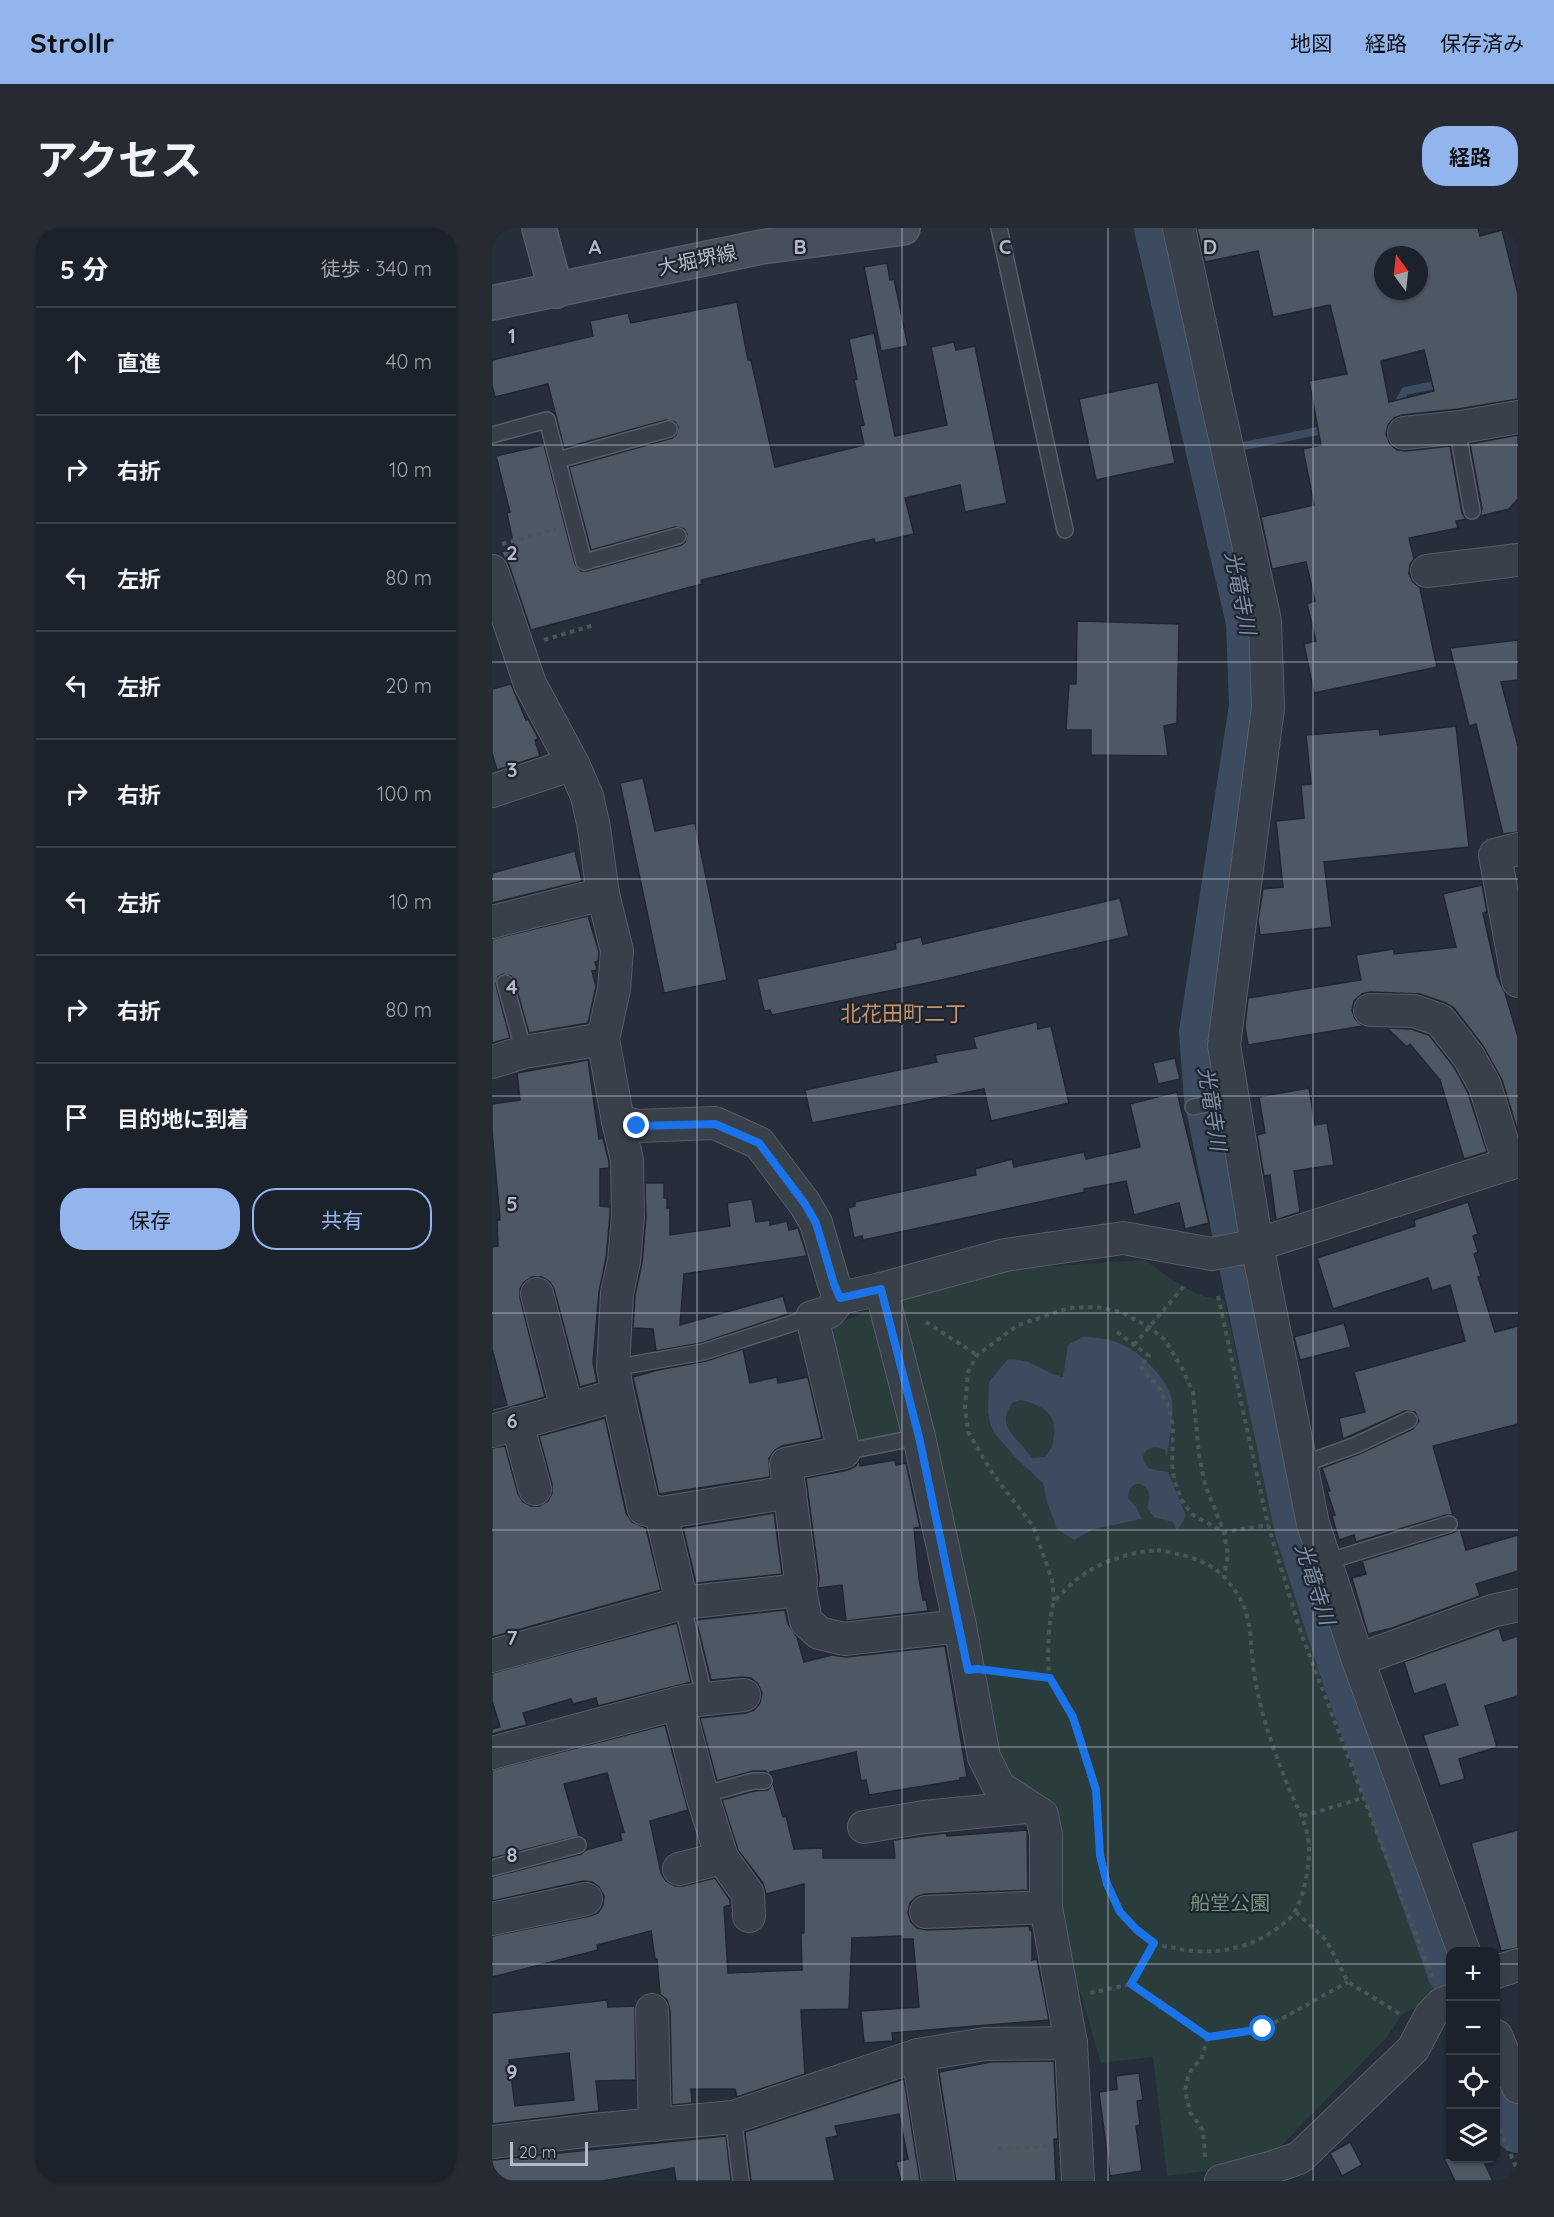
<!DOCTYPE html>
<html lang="ja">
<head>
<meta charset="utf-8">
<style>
	body { margin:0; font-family:Quicksand,"Noto Sans JP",sans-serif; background:#252a33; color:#f1f3f6 }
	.controls { position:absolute; right:18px; bottom:18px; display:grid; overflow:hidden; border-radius:12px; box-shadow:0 2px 4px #0004 }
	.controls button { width:54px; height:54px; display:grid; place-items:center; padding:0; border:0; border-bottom:2px solid #3a3f47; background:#1c222b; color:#f1f3f6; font:30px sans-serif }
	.compass { position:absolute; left:882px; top:18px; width:54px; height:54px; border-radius:50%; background:#1c222b; box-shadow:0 2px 4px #0004; rotate:345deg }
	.scale { position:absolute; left:18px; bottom:15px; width:78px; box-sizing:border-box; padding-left:6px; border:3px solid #b4bac5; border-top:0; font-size:16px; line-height:21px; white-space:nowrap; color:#b4bac5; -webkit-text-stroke:4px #1e252e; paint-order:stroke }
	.stop { position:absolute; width:18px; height:18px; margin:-14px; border:4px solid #1a73e8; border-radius:50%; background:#fff }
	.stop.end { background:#1a73e8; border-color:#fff; box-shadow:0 2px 6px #0008 }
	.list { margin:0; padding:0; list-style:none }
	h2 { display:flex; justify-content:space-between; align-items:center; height:78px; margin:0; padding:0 24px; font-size:26px }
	h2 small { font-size:20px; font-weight:400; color:#a0a4a9 }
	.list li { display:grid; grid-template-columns:39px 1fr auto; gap:18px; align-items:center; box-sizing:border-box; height:108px; padding:0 24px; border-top:2px solid #3a3f47 }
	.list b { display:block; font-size:22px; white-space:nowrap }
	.list em { font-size:20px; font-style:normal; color:#a0a4a9 }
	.actions { display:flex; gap:12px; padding:18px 24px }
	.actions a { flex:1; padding:14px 0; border:2px solid #91b5ec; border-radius:24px; text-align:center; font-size:21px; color:#91b5ec }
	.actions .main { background:#91b5ec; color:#111 }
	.icon { flex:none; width:33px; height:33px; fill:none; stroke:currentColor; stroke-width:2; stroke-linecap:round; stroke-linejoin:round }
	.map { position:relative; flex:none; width:1026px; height:1953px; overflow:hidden; border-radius:24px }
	header { display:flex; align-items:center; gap:36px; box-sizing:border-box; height:84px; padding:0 30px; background:#91b5ec; color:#111 }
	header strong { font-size:28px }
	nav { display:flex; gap:33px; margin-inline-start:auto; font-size:21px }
	.intro { display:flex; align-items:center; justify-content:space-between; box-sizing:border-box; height:144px; padding:0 36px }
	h1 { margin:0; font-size:42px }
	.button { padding:15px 27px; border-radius:24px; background:#91b5ec; color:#111; font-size:21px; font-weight:700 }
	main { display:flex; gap:36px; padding:0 36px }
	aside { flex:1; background:#1c222b; border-radius:24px; box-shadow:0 2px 4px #0004 }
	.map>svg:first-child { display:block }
	.green { fill:#2a3c3c }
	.water { fill:#3c4b60; fill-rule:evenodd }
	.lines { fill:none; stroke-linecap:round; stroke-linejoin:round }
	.stream { stroke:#3c4b60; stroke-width:8 }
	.river { stroke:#3c4b60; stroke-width:46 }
	.building { fill:#4e5864; stroke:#202730; stroke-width:1.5; fill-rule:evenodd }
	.lane-casing { stroke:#575d67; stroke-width:18 }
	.street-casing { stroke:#575d67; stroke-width:34 }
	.secondary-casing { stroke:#575d67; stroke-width:36 }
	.path { stroke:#475759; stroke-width:4; stroke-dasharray:4.5 4.5; stroke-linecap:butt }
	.lane { stroke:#384049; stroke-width:15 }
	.street { stroke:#384049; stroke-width:32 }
	.secondary { stroke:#474f5c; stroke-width:33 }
	.route { stroke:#1a73e8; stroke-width:8 }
	.grid { fill:none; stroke:#b4bac5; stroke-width:1.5; stroke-opacity:0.55 }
	.labels { text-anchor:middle; stroke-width:4.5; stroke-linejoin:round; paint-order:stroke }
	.street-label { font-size:20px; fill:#b4bac5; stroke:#1e252e }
	.park-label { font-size:20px; fill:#74987d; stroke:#1e252e }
	.water-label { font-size:21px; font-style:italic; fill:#7e91aa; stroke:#1e252e }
	.neighbourhood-label { font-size:21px; fill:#c8936b; stroke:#1e252e }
	.grid-label { font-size:20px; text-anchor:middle; font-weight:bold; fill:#b4bac5; stroke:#1e252e; stroke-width:4.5; stroke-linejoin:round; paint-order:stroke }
</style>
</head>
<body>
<header>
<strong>Strollr</strong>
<nav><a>地図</a><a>経路</a><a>保存済み</a></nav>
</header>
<div class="intro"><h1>アクセス</h1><a class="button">経路</a></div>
<main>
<aside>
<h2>5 分<small>徒歩 · 340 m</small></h2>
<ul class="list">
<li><svg class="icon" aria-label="ahead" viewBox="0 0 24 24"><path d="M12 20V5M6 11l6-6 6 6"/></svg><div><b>直進</b></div><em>40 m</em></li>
<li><svg class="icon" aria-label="right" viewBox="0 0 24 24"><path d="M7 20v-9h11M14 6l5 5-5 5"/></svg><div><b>右折</b></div><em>10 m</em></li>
<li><svg class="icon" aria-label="left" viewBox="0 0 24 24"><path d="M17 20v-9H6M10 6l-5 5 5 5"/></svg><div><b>左折</b></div><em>80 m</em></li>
<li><svg class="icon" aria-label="left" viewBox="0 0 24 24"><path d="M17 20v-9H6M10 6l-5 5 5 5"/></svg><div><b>左折</b></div><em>20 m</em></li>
<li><svg class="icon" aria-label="right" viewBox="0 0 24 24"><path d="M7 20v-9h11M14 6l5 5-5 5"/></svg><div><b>右折</b></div><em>100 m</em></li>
<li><svg class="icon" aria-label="left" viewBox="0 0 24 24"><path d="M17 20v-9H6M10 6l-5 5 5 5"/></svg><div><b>左折</b></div><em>10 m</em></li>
<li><svg class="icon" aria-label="right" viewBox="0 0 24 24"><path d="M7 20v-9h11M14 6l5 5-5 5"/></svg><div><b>右折</b></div><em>80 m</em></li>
<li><svg class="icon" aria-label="arrive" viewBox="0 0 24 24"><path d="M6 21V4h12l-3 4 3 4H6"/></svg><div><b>目的地に到着</b></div></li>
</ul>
<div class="actions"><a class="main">保存</a><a>共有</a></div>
</aside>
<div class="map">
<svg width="1026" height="1953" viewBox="0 0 1026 1953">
	<rect width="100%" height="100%" fill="#252e39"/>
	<g class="green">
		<path d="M653 1032C676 1048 703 1072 732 1071L784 1296 818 1410 952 1762 910 1787 895 1809 789 1918 760 1931 715 1943 675 1948 661 1829 609 1835 589 1767 575 1733 566 1679 564 1594 517 1554 505 1533 407 1066 528 1040Z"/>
		<path d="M383 1080 419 1206 361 1216 341 1130V1098Z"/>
	</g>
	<path class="water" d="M590 1109C603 1109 620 1111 631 1117 650 1125 676 1152 680 1172 682 1187 677 1212 675 1228L673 1222C657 1213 643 1229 657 1240 661 1243 670 1242 676 1244L694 1288 685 1303 681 1294 662 1289 655 1280C665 1253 636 1247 636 1270L644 1279 650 1291 602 1301 582 1312 565 1301 555 1274 551 1255 524 1230 503 1206 498 1195 496 1184 497 1154 515 1132C539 1129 549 1144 571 1149L576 1117ZM529 1172C548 1177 565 1184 562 1207 561 1217 559 1222 553 1229L540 1230C533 1218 512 1204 514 1189 514 1184 518 1179 520 1175Z"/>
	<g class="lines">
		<g class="stream">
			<path d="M904 179 913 163 948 156"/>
			<path d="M752 218 836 201"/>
			<path d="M717 225 718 224"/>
		</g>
		<g class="river">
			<path d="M665 0 757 394 760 478 710 804 715 871 806 1303 849 1437 958 1744"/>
			<path d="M1004 1849 1026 1902"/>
		</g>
	</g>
	<g class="building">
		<path d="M705 0H986L988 8 1010 2 1026 66V171L966 181 910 187 902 190 896 197 894 206 898 216 905 222 914 223 958 218 970 285 974 291 964 293 966 300 917 310 922 331 918 336 917 346 921 354 928 360 945 439 822 465 812 416 824 413 815 376 823 373 814 334 780 341 769 289 822 277 811 221 829 217 817 153 855 146 838 77 781 89 766 23 713 34ZM891 27H927V63H891ZM932 122 942 163 897 174 889 133Z"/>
		<path d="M395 35 398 52 402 51 416 118 389 123 372 39Z"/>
		<path d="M245 74 256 132H259L283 239 372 217 368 198 372 197 362 152 365 151 357 111 382 105 403 208 455 197 439 119 462 114 464 122 483 118 515 275 473 284 468 257 413 270 422 306 383 315 382 311 209 352 210 356 39 402 17 337 9 324 22 320 15 285 18 284 4 228 52 217 83 336 89 343H95L189 317 193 314 195 306 192 301 183 299 99 322 77 239 180 210 184 207 186 199 183 194 174 192 72 220 56 156 3 169 0 158V132L101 108 98 93 136 85 139 95Z"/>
		<path d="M666 154 683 235 604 252 587 171Z"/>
		<path d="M1026 207V271L1017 281 988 288 990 281 978 216Z"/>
		<path d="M585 393 687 396 685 495 672 498 676 528 599 527V502H574L577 456H584Z"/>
		<path d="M1026 412V452L1009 454 1026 518V604L1011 606 984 496 977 498 958 420Z"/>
		<path d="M19 456 34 492 36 491 45 508 46 511 43 512 48 528 5 542 0 525V461Z"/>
		<path d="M964 498 977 619 832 634 840 699 768 707 766 693 771 661 791 659 784 593 812 590 809 557 819 556 814 507 887 501 888 507Z"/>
		<path d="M151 550 163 603 203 595 235 752 172 765 128 555Z"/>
		<path d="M83 623 90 653 0 675V645Z"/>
		<path d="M990 657 995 684 991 685 1005 748 1013 765 1026 809V904L1010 852 991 818 962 780 954 775 928 766 878 764 870 766 862 773 860 782 863 791 871 798 756 817 753 798 756 770 869 752 864 727 902 721V726L964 719 951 666Z"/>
		<path d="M628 670 637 708 445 753 280 787 278 782 272 783 265 751 404 721 403 715 429 709 431 716Z"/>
		<path d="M96 688 107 724 106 733 103 734 105 742 100 743 104 758 96 795 37 805 22 752 19 748 11 746 6 749 4 757 18 810 0 815V711Z"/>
		<path d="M545 794 546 801 559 798 577 875 499 893 492 861 320 895 313 862 445 834 443 827 484 820 481 809Z"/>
		<path d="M895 800 919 801 937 807 962 839 976 865 995 924 972 931 948 852 918 816 915 819Z"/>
		<path d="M683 830 688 851 666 856 661 835Z"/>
		<path d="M96 832 107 911 111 910 117 934V940L108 941V978L118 979V987L114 1030 107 1064 101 1134 105 1154 88 1159 62 1061 58 1054 50 1049H40L32 1054 28 1061V1070L53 1169 0 1184V1181L15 1177 0 1121V1019L6 1018 5 992H8L0 903V876L28 872 25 845Z"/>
		<path d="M817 860 823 897 835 895 842 937 802 943 808 984 784 992 778 947 772 948 765 907 773 905 767 869Z"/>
		<path d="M685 864 717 995 693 1001 687 975 642 987 634 953 592 961 593 964 371 1012 370 1008 362 1010 356 980 363 978V974L484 947 483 941 520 931 522 939 592 924 594 931 648 919 638 876Z"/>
		<path d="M153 955H172V970H175V980H178V1007L238 998 235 975 260 971 264 994 278 992V997L295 993 297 1002 306 1000 315 1028 192 1046 188 1097 291 1068 296 1086 209 1115 164 1123 161 1101 141 1100 143 1067 150 1035 154 990Z"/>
		<path d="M976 974 986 1006 981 1008 986 1024 982 1026 989 1048 986 1049 1003 1104 1026 1098V1196L941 1218 961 1287H954L864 1314 862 1307 847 1312 840 1288 843 1287 835 1263H838L830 1240 867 1226 921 1201 927 1193 923 1184 913 1183 851 1211 847 1190 873 1184 862 1144 973 1113 958 1057 940 1063 936 1050 841 1081 825 1030 923 998 922 992Z"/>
		<path d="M852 1095 859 1119 808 1132 802 1109Z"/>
		<path d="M251 1121 258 1155 285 1149 286 1155 316 1149 330 1210 290 1218 283 1222 277 1230 278 1249 167 1266 141 1149 166 1142 214 1133Z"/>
		<path d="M113 1190 134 1285 140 1294 154 1300 169 1362 0 1409V1220L13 1218 26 1266 31 1274 39 1278H47L56 1273 60 1265V1256L47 1208Z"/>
		<path d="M367 1232 368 1238 403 1232 404 1237 414 1235 428 1299 422 1300 427 1351 431 1372H434L436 1383 354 1393 350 1357 326 1360 327 1350 314 1250 356 1242 364 1238Z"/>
		<path d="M282 1285 290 1346 204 1355 191 1300Z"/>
		<path d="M968 1301 974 1322 1026 1307V1343L984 1356 988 1368 900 1400 876 1406 860 1350 874 1346 870 1333 960 1305Z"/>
		<path d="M293 1382 296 1396 305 1409 312 1434 340 1427 354 1429 453 1418 475 1549 468 1550V1552L377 1567 374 1552 369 1553 364 1524 278 1544 279 1547 273 1543H261L225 1553 208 1490 254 1485 262 1482 268 1475 270 1465 266 1456 259 1450 250 1449 219 1452 204 1392Z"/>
		<path d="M185 1395 199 1454 106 1478 104 1470 81 1476 79 1471 31 1485 35 1497 0 1506V1501L8 1499 0 1473V1445Z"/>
		<path d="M1007 1400 1011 1413 1026 1408V1468L993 1478 1005 1519 967 1531 973 1551 948 1558 931 1507 966 1497 953 1456 922 1466 912 1434Z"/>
		<path d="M173 1497 196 1582 158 1593 169 1645 174 1653 183 1658H191L223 1650 238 1672V1677L232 1679 236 1745 310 1742 309 1705H312V1656L274 1666 271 1655 246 1622 230 1572 262 1563 276 1562 281 1555 291 1589 294 1588 302 1621 331 1620V1630H403L401 1612 454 1605 455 1608 535 1602 536 1662 433 1666 424 1669 418 1675 416 1685 419 1694 425 1700 435 1702 537 1698 538 1702 540 1704V1732L545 1731 557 1792 400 1805 401 1813 372 1815 369 1783 427 1779 421 1711H410V1708L360 1710 357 1781 309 1782 313 1846 245 1869 243 1861H199L200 1875 180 1877 178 1782 175 1772 168 1766 165 1731H163L159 1703 105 1717 106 1722 0 1749V1708L98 1688 106 1685 111 1677 112 1668 107 1659 100 1654 91 1653 0 1673V1649L89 1626 94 1622 130 1612 128 1605 132 1604 115 1545 72 1556 87 1608 0 1630V1542Z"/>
		<path d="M1026 1602V1720L1009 1723 979 1615Z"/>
		<path d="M115 1772 116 1779 143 1778 144 1852 104 1853 107 1883 0 1896V1785ZM77 1825 82 1872 23 1878 17 1832Z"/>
		<path d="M562 1833 566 1911H562L564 1953H464L447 1844 499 1834Z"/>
		<path d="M647 1845 651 1872 645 1873 648 1897 644 1898 650 1943 618 1948 607 1864 625 1861 624 1848Z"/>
		<path d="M412 1851 428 1953H409L404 1934 416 1931 407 1886 343 1898 346 1908 334 1910 343 1953H259L253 1904Z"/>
		<path d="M234 1908 239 1953H184L182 1940 111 1953H0V1932Z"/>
		<path d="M858 1914 870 1937 850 1948 838 1925Z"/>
		<path d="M952 1930H990L1001 1953H963Z"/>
	</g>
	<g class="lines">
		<defs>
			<g id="lane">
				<path d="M507 0 573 302"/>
				<path d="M965 200 980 283"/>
				<path d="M0 207 55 192 92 334 186 308"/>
				<path d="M66 232 177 201"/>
				<path d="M13 755 32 824"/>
				<path d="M701 879 741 870"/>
				<path d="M121 1140 211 1124 320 1089"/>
				<path d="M352 1224 427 1209"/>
				<path d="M809 1237 864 1217 917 1192"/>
				<path d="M834 1334 957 1296"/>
				<path d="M190 1375 213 1471"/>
				<path d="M210 1567 261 1553H272"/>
				<path d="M0 1640 86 1617"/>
				<path d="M241 1889 249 1953"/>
			</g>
			<g id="street">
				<path d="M687 0 773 393 776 480 732 817 765 1017 821 1296 866 1432 972 1724"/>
				<path d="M912 205 969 199 1026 189"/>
				<path d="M0 343 38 456 81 536 95 568 102 600 111 666 125 723 122 761 111 811 126 893 145 898 223 895 267 915 313 976 324 995 342 1056 348 1070 389 1061 427 1209 468 1398 492 1529 507 1559 550 1587 554 1607V1679L579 1815 586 1953"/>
				<path d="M935 343 1026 332"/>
				<path d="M0 563 81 536"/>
				<path d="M1026 621 1003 627 1026 753"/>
				<path d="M0 694 111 666"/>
				<path d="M878 782 922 783 948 792 977 829 993 858 1017 936"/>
				<path d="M0 834 32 824 111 811"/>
				<path d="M389 1061 513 1027 631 1010 720 1026 761 1018 1026 933"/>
				<path d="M45 1066 75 1181"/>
				<path d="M126 1167 152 1281 169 1285 298 1264"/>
				<path d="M25 1195 43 1261"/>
				<path d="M0 1203 126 1167 121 1140 125 1065 132 1033 136 988 135 932 126 893"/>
				<path d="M169 1285 190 1375"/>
				<path d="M308 1362 309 1352 294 1236 352 1224 320 1089 337 1084 348 1070"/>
				<path d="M0 1428 190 1375 308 1362 314 1393 327 1405 352 1411 468 1398"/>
				<path d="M866 1432 1000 1383 1026 1377"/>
				<path d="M186 1475 210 1567 230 1630 256 1666 257 1688"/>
				<path d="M0 1525 195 1473 252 1467"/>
				<path d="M372 1599 432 1589 535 1579"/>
				<path d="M187 1641 230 1630"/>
				<path d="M434 1684 554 1679"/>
				<path d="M0 1691 94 1671"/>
				<path d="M1004 1744 1026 1737"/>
				<path d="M160 1782 163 1897"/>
				<path d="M1004 1808 1026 1859"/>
				<path d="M426 1827 446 1953"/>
				<path d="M0 1914 101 1902 241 1889 426 1827 493 1816 579 1815"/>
				<path d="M729 1953 778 1940 807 1930 921 1821 939 1787 950 1776 958 1773"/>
			</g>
			<g id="secondary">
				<path d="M47 0 64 63"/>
				<path d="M0 75 269 19 411 0"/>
			</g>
		</defs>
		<use href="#lane" class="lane-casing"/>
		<use href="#street" class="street-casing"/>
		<use href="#secondary" class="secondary-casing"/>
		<g class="path">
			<path d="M10 316 64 301"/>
			<path d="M52 412 102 397"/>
			<path d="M726 1068 776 1297 809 1405 940 1749"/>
			<path d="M434 1094 485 1127"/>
			<path d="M625 1104 657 1128 648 1138 668 1161 676 1177 681 1198 680 1236 682 1251 690 1273 701 1287 732 1304 776 1297"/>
			<path d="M642 1117 692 1058"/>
			<path d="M665 1322C688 1326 716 1331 733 1350 762 1382 757 1406 762 1445 765 1463 769 1481 774 1497 781 1519 789 1542 798 1563 806 1581 816 1598 817 1619 818 1637 811 1677 798 1690 764 1721 722 1730 678 1719 673 1718 667 1718 662 1716 640 1706 625 1679 616 1658 603 1626 612 1590 603 1557 596 1535 590 1512 581 1491 575 1476 562 1464 558 1449 554 1436 557 1386 562 1374 564 1370 570 1366 573 1362 599 1336 629 1326 665 1322Z"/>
			<path d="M562 1373 560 1352 541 1298 501 1246 476 1204 473 1179 476 1144 485 1127 526 1097 577 1080 604 1079 629 1084 657 1099 672 1111 689 1138 701 1164 707 1227 713 1257 732 1304 736 1327 732 1348"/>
			<path d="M505 1443 558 1450"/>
			<path d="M811 1588 871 1570"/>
			<path d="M804 1684 834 1712 856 1754 908 1786"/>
			<path d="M639 1756 716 1809 771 1801 856 1754"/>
			<path d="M598 1765 639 1756 661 1716"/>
			<path d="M1004 1893 1026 1943"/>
			<path d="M506 1921 558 1918"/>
			<path d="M713 1929 711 1902 698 1884 693 1863 696 1849 701 1839 709 1832 716 1809"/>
		</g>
		<use href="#lane" class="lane"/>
		<use href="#street" class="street"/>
		<use href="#secondary" class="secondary"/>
	</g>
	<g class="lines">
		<path class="route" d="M145 898 223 896 267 915 313 976 324 995 342 1056 348 1070 389 1061 427 1209 476 1442 486 1441 558 1450 581 1489 604 1562 608 1627 615 1656 628 1684 645 1702 662 1715 639 1756 716 1809 771 1801"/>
	</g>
	<path class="grid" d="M205 0V1953M410 0V1953M616 0V1953M821 0V1953M0 217H1026M0 434H1026M0 651H1026M0 868H1026M0 1085H1026M0 1302H1026M0 1519H1026M0 1736H958M1004 1736H1026"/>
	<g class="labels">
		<g class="street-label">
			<text transform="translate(205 32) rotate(-12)" y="7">大堀堺線</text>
		</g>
		<g class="park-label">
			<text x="738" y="1682">船堂公園</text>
		</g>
		<g class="water-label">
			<text transform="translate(748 365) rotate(79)" y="7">光竜寺川</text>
			<text transform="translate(720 881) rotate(81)" y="7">光竜寺川</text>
			<text transform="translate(823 1356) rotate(72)" y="7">光竜寺川</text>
		</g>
		<g class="neighbourhood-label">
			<text x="411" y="793">北花田町二丁</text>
		</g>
	</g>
	<g class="grid-label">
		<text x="103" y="26">A</text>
		<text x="308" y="26">B</text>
		<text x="513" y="26">C</text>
		<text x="718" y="26">D</text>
		<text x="20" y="115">1</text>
		<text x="20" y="332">2</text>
		<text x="20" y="549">3</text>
		<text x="20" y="766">4</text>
		<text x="20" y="983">5</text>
		<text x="20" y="1200">6</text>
		<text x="20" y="1417">7</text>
		<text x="20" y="1634">8</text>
		<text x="20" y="1851">9</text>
	</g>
</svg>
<div class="controls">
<button>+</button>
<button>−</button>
<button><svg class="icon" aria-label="locate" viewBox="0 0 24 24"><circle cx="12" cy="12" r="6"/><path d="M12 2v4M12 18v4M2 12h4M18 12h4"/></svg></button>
<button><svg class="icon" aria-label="layers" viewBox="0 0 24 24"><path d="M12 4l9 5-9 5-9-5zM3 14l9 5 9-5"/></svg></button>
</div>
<svg class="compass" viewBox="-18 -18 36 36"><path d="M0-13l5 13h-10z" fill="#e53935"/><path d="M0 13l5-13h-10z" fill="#a0a4a9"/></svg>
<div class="scale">20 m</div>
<div class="stop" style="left:771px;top:1801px"></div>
<div class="stop end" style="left:145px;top:898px"></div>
</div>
</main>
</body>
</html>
